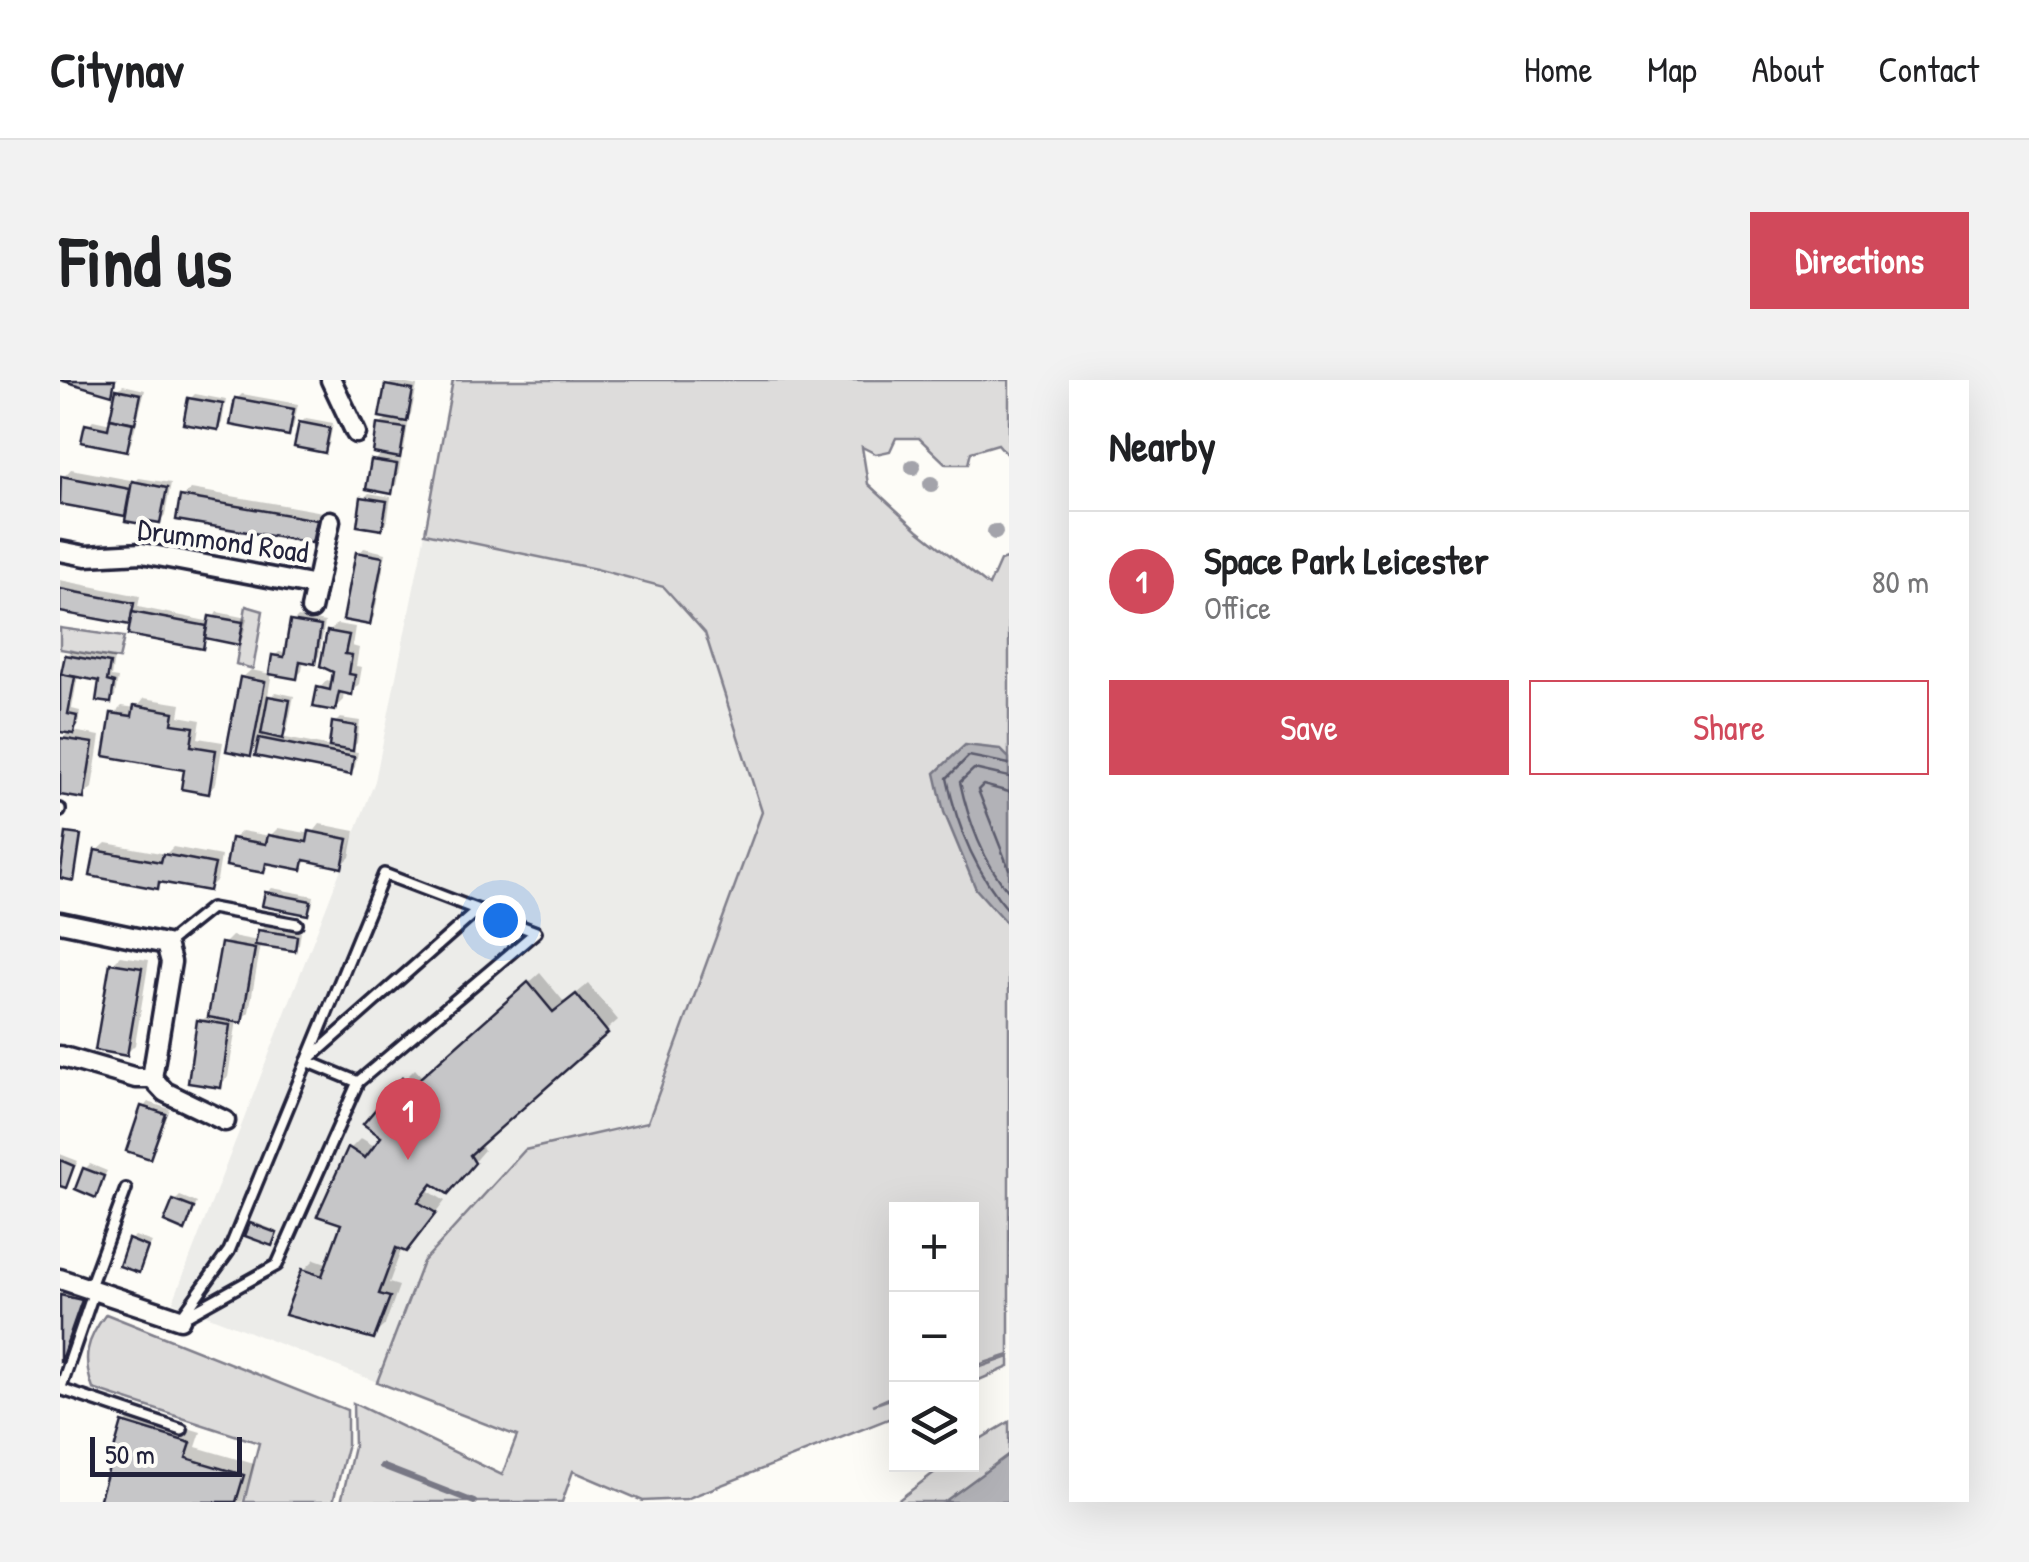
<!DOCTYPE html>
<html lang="en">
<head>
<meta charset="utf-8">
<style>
	body { margin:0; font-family:"Patrick Hand",sans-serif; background:#f2f2f2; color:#202124 }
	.controls { position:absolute; right:30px; bottom:30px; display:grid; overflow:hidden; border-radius:0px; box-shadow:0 10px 40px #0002 }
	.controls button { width:90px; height:90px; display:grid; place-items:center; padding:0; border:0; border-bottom:2px solid #e0e0e0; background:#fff; color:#202124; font:50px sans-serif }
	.scale { position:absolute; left:30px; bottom:25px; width:152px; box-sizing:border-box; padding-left:10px; border:5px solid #22223b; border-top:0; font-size:28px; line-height:35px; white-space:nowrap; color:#22223b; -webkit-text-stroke:8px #fdfcf7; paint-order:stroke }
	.you { position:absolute; left:440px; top:540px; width:35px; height:35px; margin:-25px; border:8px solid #fff; border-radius:50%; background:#1a73e8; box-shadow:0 0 0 15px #1a73e833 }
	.badge { display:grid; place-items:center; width:65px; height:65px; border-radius:50%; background:#d1495b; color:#fff; font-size:32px; font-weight:700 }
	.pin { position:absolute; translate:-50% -82px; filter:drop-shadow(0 2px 5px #0008) }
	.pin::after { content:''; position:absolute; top:52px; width:35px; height:30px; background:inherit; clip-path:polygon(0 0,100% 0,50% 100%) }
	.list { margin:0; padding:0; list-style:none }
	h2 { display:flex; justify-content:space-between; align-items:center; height:130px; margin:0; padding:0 40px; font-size:42px }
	h2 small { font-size:32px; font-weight:400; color:#757577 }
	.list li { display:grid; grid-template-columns:65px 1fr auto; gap:30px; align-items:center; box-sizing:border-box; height:140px; padding:0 40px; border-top:2px solid #e0e0e0 }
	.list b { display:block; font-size:38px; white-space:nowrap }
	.list p { margin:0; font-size:32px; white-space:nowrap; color:#757577 }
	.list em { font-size:32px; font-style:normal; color:#757577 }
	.actions { display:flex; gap:20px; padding:30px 40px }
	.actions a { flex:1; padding:22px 0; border:2px solid #d1495b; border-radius:0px; text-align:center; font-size:35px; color:#d1495b }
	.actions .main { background:#d1495b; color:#fff }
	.icon { flex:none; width:55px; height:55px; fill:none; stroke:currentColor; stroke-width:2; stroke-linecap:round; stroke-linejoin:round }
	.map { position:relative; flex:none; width:949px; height:1122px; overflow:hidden; border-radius:0px }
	header { display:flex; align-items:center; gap:60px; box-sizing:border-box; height:140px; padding:0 50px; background:#fff; border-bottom:2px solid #e0e0e0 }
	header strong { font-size:48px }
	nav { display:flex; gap:55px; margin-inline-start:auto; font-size:35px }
	.intro { display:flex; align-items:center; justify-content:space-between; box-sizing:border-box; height:240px; padding:0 60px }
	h1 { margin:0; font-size:70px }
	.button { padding:25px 45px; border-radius:0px; background:#d1495b; color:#fff; font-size:35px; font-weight:700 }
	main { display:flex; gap:60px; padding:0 60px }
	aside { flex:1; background:#fff; border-radius:0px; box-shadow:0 10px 40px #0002 }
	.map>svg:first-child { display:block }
	.built { fill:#ecece9 }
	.green { fill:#dddcdb; stroke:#807f8b; stroke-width:2.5 }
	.water { fill:#b2b2b7; stroke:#787885; stroke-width:2.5 }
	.shadow { fill:#0003 }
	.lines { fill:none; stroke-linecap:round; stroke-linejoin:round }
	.shore { stroke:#5c5c6d; stroke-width:2.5 }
	.stream { stroke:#787885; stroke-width:6 }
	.building { fill:#c6c6c8; stroke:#22223b; stroke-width:2.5 }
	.lane-casing { stroke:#22223b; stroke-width:16 }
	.street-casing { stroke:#22223b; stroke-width:25 }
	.lane { stroke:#fdfcf7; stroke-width:9 }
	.street { stroke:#fdfcf7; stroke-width:18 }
	.tree { fill:#a3a3aa }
	.labels { text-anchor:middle; stroke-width:8; stroke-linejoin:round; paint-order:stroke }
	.street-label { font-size:30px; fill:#22223b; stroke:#fdfcf7 }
</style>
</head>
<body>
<header>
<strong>Citynav</strong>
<nav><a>Home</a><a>Map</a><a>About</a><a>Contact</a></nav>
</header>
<div class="intro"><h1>Find us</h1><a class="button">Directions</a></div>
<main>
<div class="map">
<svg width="949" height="1122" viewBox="0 0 949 1122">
	<rect width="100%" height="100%" fill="#fdfcf7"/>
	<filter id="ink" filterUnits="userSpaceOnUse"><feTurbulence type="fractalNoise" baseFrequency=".01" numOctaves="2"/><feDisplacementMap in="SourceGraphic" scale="20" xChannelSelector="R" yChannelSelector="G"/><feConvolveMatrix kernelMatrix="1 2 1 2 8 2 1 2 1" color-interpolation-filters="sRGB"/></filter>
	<g filter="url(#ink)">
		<path class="built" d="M365 153 536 189 604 207 645 253 702 432 588 742 465 770 363 882 317 1002 113 922 315 401Z"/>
		<g class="green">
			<path d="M393 0H949V77L938 64 911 72 908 84H886L859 58H836L830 71 816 74 802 67 808 104 858 150 929 206 940 181 949 178V975L912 987V829H836V1015L813 1025 836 1017V1036L626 1119 583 1121 513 1091 502 1122H281L294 1067 293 1023 442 1095 457 1056 317 1002 363 882 465 770 588 742 702 432 645 253 604 207 536 189 365 153Z"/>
			<path d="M186 226 203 231 193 289 176 284Z"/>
			<path d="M0 248 64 257 59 279 0 269Z"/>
			<path d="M46 934 287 1030V1067L273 1122H184L199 1063 33 1009C22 978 26 960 46 934Z"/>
			<path d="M949 977V987L912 1003V990Z"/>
			<path d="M949 1042V1088L903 1122H836L884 1085 912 1084V1064Z"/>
		</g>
		<g class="water">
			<path d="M905 365 940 369 949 378V546L916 509 884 432 875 393Z"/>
			<path d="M949 1074V1122H884Z"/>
		</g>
		<g class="shadow">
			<path d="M333 1 357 6 351 34 343 43 348 44 344 70 335 79 341 80 336 106 331 111 314 82 323 72 320 45 329 36 328 6Z"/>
			<path d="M63 5 85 10 71 63 66 68 28 45 33 40 51 44 58 10Z"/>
			<path d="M135 14 166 20 162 43 157 48 130 19Z"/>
			<path d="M182 14 238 24 233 48 228 53 177 19Z"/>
			<path d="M246 38 273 43 269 65 264 70 241 43Z"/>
			<path d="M11 89 76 101 79 98 111 103 105 135 100 140 69 129 65 134 0 122V101Z"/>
			<path d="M131 109 263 132 260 152 251 161 123 117Z"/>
			<path d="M309 113 331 117 327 143 322 148 304 118Z"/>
			<path d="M304 168 326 173 314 237 309 242 299 174Z"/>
			<path d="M0 200 80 216 78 227 151 242 157 232 187 238 183 257 178 262 148 256 142 266 72 243 0 229Z"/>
			<path d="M238 237 265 242 259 276 254 281 244 279 242 291 237 296 212 292 207 321 216 312 234 316 227 351 221 357 271 367 275 343 280 338 300 341 297 363 289 371 298 372 295 387 290 392 200 363 191 373 182 298 191 290 211 294 214 277 219 272 228 273 233 242Z"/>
			<path d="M277 244 295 247 292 266 299 268 296 286 302 287 299 304 291 312 284 311 283 320 275 328 259 309 267 300 274 302 275 291 269 252Z"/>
			<path d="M12 271 54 278 51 297 58 298 55 316 50 321 42 299 18 295 12 329 20 331 18 347 13 351 40 356 32 408 23 416 0 412V369L2 359 10 351 0 349V289L5 290 7 276Z"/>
			<path d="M84 318 121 324 119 336 141 340 138 358 163 362 156 403 148 411 127 387 54 334 62 326 76 328Z"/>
			<path d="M260 444 295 451 290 477 282 485 250 479 241 487 212 482 203 491 173 459 182 451 210 456 218 448 252 454Z"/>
			<path d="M46 463 106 474 113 467 161 476 157 500 149 508 103 500 97 506 37 471Z"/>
			<path d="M212 508 254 516 252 527 247 532 207 513Z"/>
			<path d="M205 546 241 552 239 564 234 569 201 564 189 632 181 640H177L168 697 160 705 139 642 151 634 164 564 172 556 198 561 200 551Z"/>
			<path d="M60 576 89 580 75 665 67 673 52 584Z"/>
			<path d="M480 593 505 623 528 604 558 640 420 763 424 770 398 800 374 802 367 810 385 821 357 858 342 868 329 903 339 906 325 945 313 956 244 890 255 879 269 884 284 842 290 769 301 758 316 767 324 757 307 743 344 700 355 689 362 697Z"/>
			<path d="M88 722 110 729 94 771 89 776 83 728Z"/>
			<path d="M0 774 18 781 6 805 0 803Z"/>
			<path d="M30 784 47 791 35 815 25 789Z"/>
			<path d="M120 816 137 823 125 848 115 821Z"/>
			<path d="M194 842 217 851 213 861 192 844Z"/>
			<path d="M75 856 92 862 78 890 70 861Z"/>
			<path d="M0 902 31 909 0 1000Z"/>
			<path d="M76 1032 141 1052 136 1067 194 1084 182 1122H41L64 1044Z"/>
		</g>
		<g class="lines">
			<g class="shore">
				<path d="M949 384 909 376 887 398C897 447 916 493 949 531"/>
				<path d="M949 397 914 389 900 402C908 439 924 484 949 512"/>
				<path d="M949 412 923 405 918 410 949 489"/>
			</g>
			<path class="stream" d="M322 1086 414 1122"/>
		</g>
		<g class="building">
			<path d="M0 0H55L52 15Z"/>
			<path d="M325 5 353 10 347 42 319 37Z"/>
			<path d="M56 9 81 14 75 43 50 38Z"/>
			<path d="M128 18 163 24 158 50 123 44Z"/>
			<path d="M175 18 234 29 229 56 170 45Z"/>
			<path d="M50 38 73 43 67 71 21 62 25 44 48 49Z"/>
			<path d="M239 42 270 48 265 73 234 67Z"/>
			<path d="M317 44 345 48 340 78 313 73Z"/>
			<path d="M311 80 337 84 332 114 306 109Z"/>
			<path d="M1 96 70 109 65 136 0 124Z"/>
			<path d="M72 101 107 108 100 143 88 141 87 145 65 141Z"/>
			<path d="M120 116 257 140 252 163 116 140Z"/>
			<path d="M301 117 327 121 322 150 297 146Z"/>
			<path d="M296 172 323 177 310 245 283 240Z"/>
			<path d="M0 209 74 223 70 245 0 232Z"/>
			<path d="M72 232 147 246 143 269 68 255Z"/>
			<path d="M149 236 183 242 179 265 145 258Z"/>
			<path d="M230 241 261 246 255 284 240 281 237 299 209 294 212 275 224 277Z"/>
			<path d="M267 251 289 255 285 274 292 275 289 294 295 295 292 315 279 312 275 331 253 327 257 307 270 310 273 292 260 286Z"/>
			<path d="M5 275 50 283 47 301 54 303 51 323 36 321 39 301 1 294Z"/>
			<path d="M0 294 15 297 8 334 17 336 14 354 0 352Z"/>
			<path d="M180 297 205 302 191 376 166 371Z"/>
			<path d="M208 316 230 320 223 359 201 354Z"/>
			<path d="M74 325 114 332 112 344 134 347 131 366 156 370 149 414 121 409 124 390 44 376 51 333 72 336Z"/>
			<path d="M272 342 296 346 293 371 269 367Z"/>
			<path d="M0 358 33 363 24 419 0 415Z"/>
			<path d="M199 358 294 377 291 395 195 376Z"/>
			<path d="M249 451 288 459 282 488 244 480 242 490 206 483 204 493 166 486 171 458 206 464 208 455 247 462Z"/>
			<path d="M6 453 21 455 14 501 0 498Z"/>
			<path d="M35 470 101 482 103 474 155 484 149 511 99 502 98 509 30 496Z"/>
			<path d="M205 512 251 521 248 535 202 526Z"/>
			<path d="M198 550 237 556 235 571 195 565Z"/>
			<path d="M161 563 195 569 182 643 148 637Z"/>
			<path d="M50 583 82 588 67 676 35 670Z"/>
			<path d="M468 602 493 632 516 614 548 653 410 775 415 783 388 814 372 804 358 822 376 833 346 872 336 868 319 914 330 917 314 959 225 935 242 889 262 896 281 844 257 836 288 767 305 778 321 757 303 744 342 698 350 707Z"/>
			<path d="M137 640 170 645 161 708 128 703Z"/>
			<path d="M81 726 106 734 90 779 66 771Z"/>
			<path d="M0 780 14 786 6 808 0 806Z"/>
			<path d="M23 788 44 796 36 818 15 809Z"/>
			<path d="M113 820 134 828 125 851 104 842Z"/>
			<path d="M190 843 217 853 212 866 185 856Z"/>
			<path d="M68 859 88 867 79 893 59 886Z"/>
			<path d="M0 915 22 920 0 983Z"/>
			<path d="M62 1042 131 1063 126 1078 184 1095 176 1122H39Z"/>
		</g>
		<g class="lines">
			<defs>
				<g id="lane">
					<path d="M0 431V429"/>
					<path d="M324 494 476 552 298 702 217 885 120 939 169 871Z"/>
					<path d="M106 564 151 528 237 544"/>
					<path d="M298 702 247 681 418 530"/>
					<path d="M29 909 66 809"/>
					<path d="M0 1009 122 1050"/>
					<path d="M0 1010 34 911"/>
				</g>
				<g id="street">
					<path d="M271 0 296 53"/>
					<path d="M0 171 26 176 82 173 256 206 270 141"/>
					<path d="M251 229 256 206"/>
					<path d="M0 542 106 564 111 582 92 698H76L0 676"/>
					<path d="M92 698 105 712 165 741"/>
					<path d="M0 899 120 939"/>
				</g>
			</defs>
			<use href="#lane" class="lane-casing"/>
			<use href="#street" class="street-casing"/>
			<use href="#lane" class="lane"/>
			<use href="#street" class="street"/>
		</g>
		<g class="tree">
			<circle cx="853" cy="87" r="8"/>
			<circle cx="871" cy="104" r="8"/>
			<circle cx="935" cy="152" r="8"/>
		</g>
	</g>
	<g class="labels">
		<g class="street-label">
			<text transform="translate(163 161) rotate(8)" y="10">Drummond Road</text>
		</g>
	</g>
</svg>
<div class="controls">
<button>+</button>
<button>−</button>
<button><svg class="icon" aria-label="layers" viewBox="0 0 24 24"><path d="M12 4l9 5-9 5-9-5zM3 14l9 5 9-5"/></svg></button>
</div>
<div class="scale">50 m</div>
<div class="you"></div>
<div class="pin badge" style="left:348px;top:780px">1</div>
</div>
<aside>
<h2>Nearby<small></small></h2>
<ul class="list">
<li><span class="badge">1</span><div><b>Space Park Leicester</b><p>Office</p></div><em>80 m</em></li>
</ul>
<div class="actions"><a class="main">Save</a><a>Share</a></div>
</aside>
</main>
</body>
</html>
